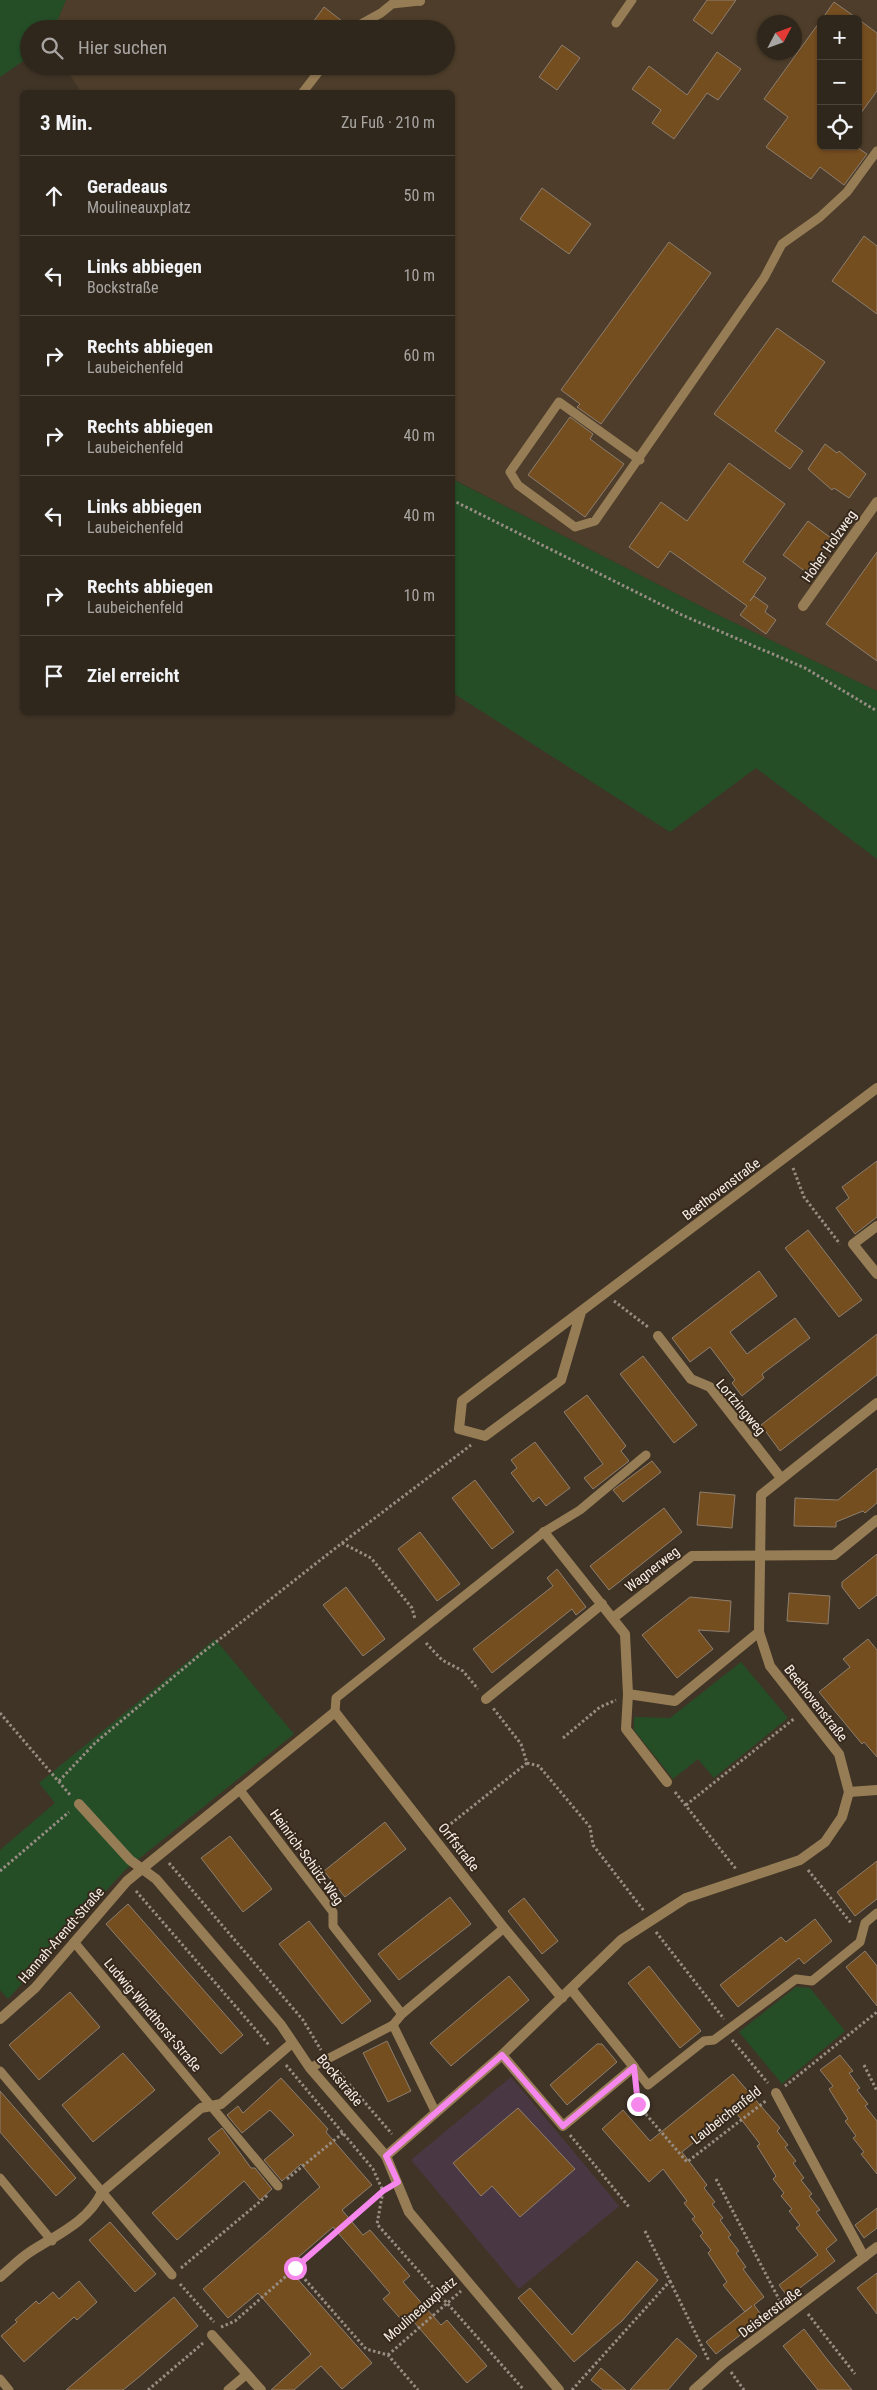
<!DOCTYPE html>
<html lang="de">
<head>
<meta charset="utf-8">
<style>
	body { margin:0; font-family:"Roboto Condensed",sans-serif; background:#3c3329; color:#f1f3f6 }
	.controls { position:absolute; right:15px; top:15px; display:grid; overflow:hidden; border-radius:8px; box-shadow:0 1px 4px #0004 }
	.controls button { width:45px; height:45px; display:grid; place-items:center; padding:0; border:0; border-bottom:1px solid #4b443b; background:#30271c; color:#f1f3f6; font:25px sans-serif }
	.compass { position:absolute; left:757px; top:15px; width:45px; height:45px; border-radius:50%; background:#30271c; box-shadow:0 1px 4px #0004; rotate:49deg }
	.stop { position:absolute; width:15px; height:15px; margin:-11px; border:4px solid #f688ed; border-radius:50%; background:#fff }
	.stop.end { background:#f688ed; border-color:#fff; box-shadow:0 1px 5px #0008 }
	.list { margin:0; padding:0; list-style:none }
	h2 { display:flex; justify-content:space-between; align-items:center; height:65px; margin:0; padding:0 20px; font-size:21px }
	h2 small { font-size:16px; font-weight:400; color:#a8a5a3 }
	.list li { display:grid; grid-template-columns:32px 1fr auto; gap:15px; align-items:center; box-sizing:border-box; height:80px; padding:0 20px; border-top:1px solid #4b443b }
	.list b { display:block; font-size:19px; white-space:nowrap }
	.list p { margin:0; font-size:16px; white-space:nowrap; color:#a8a5a3 }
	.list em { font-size:16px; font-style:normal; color:#a8a5a3 }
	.icon { flex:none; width:28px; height:28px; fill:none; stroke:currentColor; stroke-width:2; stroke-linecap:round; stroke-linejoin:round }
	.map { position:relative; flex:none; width:877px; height:2390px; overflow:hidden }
	.search { position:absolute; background:#30271c; box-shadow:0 1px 4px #0004; left:20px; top:20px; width:435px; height:55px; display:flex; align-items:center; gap:12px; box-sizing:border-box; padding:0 18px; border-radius:28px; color:#a8a5a3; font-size:19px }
	.panel { position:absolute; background:#30271c; box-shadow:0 1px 4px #0004; left:20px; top:90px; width:435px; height:625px; border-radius:8px }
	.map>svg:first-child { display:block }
	.built { fill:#4d3d2a; fill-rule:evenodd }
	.education { fill:#493843 }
	.green { fill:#254e27 }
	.building { fill:#754e20; stroke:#8d7e6f }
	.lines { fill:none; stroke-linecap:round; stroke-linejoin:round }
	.path { stroke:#978d82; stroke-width:3; stroke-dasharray:2.5 2.5; stroke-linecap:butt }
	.service { stroke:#977d56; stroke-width:9 }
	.minor { stroke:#977d56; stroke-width:10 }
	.route { stroke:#f688ed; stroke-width:6 }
	.labels { text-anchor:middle; stroke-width:4; stroke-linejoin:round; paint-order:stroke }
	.street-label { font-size:14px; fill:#f6eee5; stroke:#36291c }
</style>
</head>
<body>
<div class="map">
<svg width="877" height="2390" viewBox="0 0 877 2390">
	<rect width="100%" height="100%" fill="#403426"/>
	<path class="built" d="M66 0H877V691L714 613 453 479 452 92H81L64 66H446V29H54ZM821 19H858V146H821ZM764 22H794V52H764Z"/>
	<path class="education" d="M511 2077 619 2206 519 2289 411 2160Z"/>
	<g class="green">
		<path d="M0 0H66L54 29H29V57L0 77Z"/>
		<path d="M452 479 714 613 877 691V859L756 768 670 832 453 693Z"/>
		<path d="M215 1639 294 1734 125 1870 8 1999 0 1990V1850L55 1803 39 1783Z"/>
		<path d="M741 1662 788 1718 714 1778 698 1759 673 1779 634 1730V1717L670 1718Z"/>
		<path d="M796 1987 810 1988 845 2031 782 2084 739 2032Z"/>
	</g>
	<g class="building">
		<path d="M707 0H736L712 34 693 20Z"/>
		<path d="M834 2 858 19H822Z"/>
		<path d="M324 7 347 25 346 29H308Z"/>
		<path d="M858 19 877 33V91L858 117Z"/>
		<path d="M821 20V146H855L867 154 844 185 820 167 811 179 766 147 788 117 764 99Z"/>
		<path d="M562 45 580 58 557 90 539 77Z"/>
		<path d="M717 52 741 69 718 100 707 93 674 139 652 123 661 110 632 89 649 66 687 95Z"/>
		<path d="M542 188 591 224 569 254 520 219Z"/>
		<path d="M864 236 877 246V314L832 281Z"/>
		<path d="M669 242 711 273 601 424 577 407 580 404 561 390Z"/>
		<path d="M777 328 825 362 775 431 803 451 790 469 714 414Z"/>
		<path d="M570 417 593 434 590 439 624 464 585 517 528 475Z"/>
		<path d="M825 444 837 453 839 451 866 474 849 498 834 488 832 490 808 469Z"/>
		<path d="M729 463 785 504 743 562 766 578 750 601 754 596 768 606 765 612 776 620 766 634 740 615 747 606 670 551 658 568 629 547 661 502 687 521Z"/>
		<path d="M808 521 831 538 806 572 783 555Z"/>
		<path d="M877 552V661L826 624Z"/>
		<path d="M877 1161V1217L855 1234 836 1208 849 1198 842 1187Z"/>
		<path d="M808 1230 862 1300 839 1317 785 1248Z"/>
		<path d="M759 1271 777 1296 730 1332 747 1354 795 1318 810 1338 762 1374 764 1378 742 1396 732 1383 735 1380 710 1347 690 1362 672 1338Z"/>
		<path d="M877 1334V1375L780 1451 761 1425Z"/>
		<path d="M643 1356 697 1425 674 1443 620 1374Z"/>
		<path d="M587 1395 626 1446 621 1451 629 1461 593 1489 584 1478 603 1464 564 1412Z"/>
		<path d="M535 1442 570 1488 546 1506 539 1497 533 1502 511 1473 517 1468 511 1460Z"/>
		<path d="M652 1461 661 1472 623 1502 613 1490Z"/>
		<path d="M877 1468V1503L865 1513 863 1511 836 1522V1527L794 1526 795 1498 838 1500Z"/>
		<path d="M475 1480 514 1532 492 1549 452 1498Z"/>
		<path d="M700 1492 735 1495 732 1528 697 1525Z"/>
		<path d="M664 1508 682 1532 609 1590 590 1566Z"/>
		<path d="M420 1532 460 1584 437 1601 398 1549Z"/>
		<path d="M877 1554V1595L859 1609 842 1587V1582Z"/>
		<path d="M557 1569 586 1607 576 1615 572 1609 492 1673 473 1649 553 1586 547 1578Z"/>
		<path d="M346 1587 385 1639 363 1656 323 1605Z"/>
		<path d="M789 1593 830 1596 828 1624 787 1621Z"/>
		<path d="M690 1597 731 1601 729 1632 698 1630 713 1649 677 1678 642 1635Z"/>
		<path d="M868 1639 877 1650V1757L864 1742 862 1744 819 1692 850 1667 843 1659Z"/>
		<path d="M385 1822 406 1849 345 1897 324 1871Z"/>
		<path d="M230 1836 272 1889 243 1912 201 1858Z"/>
		<path d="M877 1861V1899L855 1916 837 1892Z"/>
		<path d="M450 1897 471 1924 399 1980 378 1954Z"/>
		<path d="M524 1898 558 1941 542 1954 508 1911Z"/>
		<path d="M128 1904 243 2035 221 2054 106 1924Z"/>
		<path d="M815 1919 832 1941 804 1964 799 1958 738 2007 720 1985 781 1937 786 1942Z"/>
		<path d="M309 1921 371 2001 342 2024 279 1944Z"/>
		<path d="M865 1951 877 1966V2006L846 1967Z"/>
		<path d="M649 1966 701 2031 680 2048 628 1983Z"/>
		<path d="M509 1976 529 2000 451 2066 430 2043Z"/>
		<path d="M70 1992 100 2027 39 2080 9 2045Z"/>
		<path d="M387 2041 411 2091 388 2102 363 2053Z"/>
		<path d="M597 2044H602L617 2062 567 2105 550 2085Z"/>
		<path d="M123 2053 155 2090 93 2142 62 2105Z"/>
		<path d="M840 2055 853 2071 849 2073 860 2088 857 2090 868 2104 865 2106 877 2121V2174L861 2154 864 2152 853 2138 856 2136 845 2121 848 2119 829 2089 833 2086 820 2070Z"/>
		<path d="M733 2074 780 2128 777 2131 788 2145 785 2147 796 2161 793 2163 804 2178 801 2180 812 2194 809 2196 820 2210 816 2212 837 2240 826 2249 835 2261 788 2297 779 2285 818 2255 796 2228 800 2225 789 2211 792 2209 781 2196 784 2193 773 2179 776 2176 757 2146 760 2144 734 2110 682 2152 707 2185 704 2188 715 2202 712 2204 723 2218 720 2220 731 2235 728 2237 739 2251 736 2253 746 2267 743 2269 764 2297 754 2305 763 2317 716 2354 706 2342 752 2306 745 2312 723 2285 727 2282 708 2253 711 2250 700 2236 703 2233 692 2219 695 2217 684 2203 687 2201 663 2169 649 2182 602 2129 623 2110 650 2141Z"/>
		<path d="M281 2078 328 2129 326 2132 372 2185 342 2210 363 2235 370 2230 410 2276 403 2282 441 2325 447 2320 487 2366 467 2383 413 2321 407 2326 383 2299 390 2293 333 2227 287 2267 372 2363 342 2389 321 2366 294 2390H271L311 2354 258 2293 228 2318 203 2289 320 2187 301 2164 282 2181 264 2160 294 2135 270 2110 242 2133 227 2115 238 2106 243 2113Z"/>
		<path d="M0 2091 76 2178 56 2196 0 2132Z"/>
		<path d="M518 2108 575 2169 520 2217 492 2186 481 2196 453 2163Z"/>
		<path d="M222 2128 251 2168H255L272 2189 260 2200 244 2181 177 2240 152 2213 220 2153 208 2139Z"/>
		<path d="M877 2208V2228L864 2238 855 2225Z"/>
		<path d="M110 2222 156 2274 135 2292 89 2240Z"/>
		<path d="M637 2261 658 2280 622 2321 574 2362 518 2298 530 2288 572 2335Z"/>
		<path d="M877 2273V2314L857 2288Z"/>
		<path d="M79 2281 97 2302 77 2320 74 2317 24 2362 1 2336 17 2322 15 2320 36 2301 39 2304 53 2292 59 2299Z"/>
		<path d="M174 2297 198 2326 139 2377 123 2390H66Z"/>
		<path d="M804 2329 826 2358 852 2390H818L806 2375 783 2346Z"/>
		<path d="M677 2338 697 2356 668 2390H630Z"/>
		<path d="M601 2368 626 2390H603L591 2380Z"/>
	</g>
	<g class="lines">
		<g class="path">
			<path d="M452 500 682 615 805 668 877 711"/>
			<path d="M793 1168 804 1197 840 1244"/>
			<path d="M614 1301 648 1327"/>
			<path d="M342 1543 371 1558 412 1608 415 1619"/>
			<path d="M426 1643 442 1660 463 1671 478 1689"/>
			<path d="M0 1713 71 1796"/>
			<path d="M563 1738 600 1707 616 1700"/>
			<path d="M527 1763 539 1766 590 1827 593 1845 644 1911"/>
			<path d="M59 1781 95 1743 202 1653 342 1543 471 1445"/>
			<path d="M675 1792 736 1869"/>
			<path d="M686 1805 795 1718"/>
			<path d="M443 1830 527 1763 521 1744 493 1708"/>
			<path d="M169 1863 303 2020 321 2050"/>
			<path d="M808 1870 851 1923"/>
			<path d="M0 1871 69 1812"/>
			<path d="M136 1891 269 2045"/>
			<path d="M656 1932 724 2019"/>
			<path d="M732 2040 768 2083"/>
			<path d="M286 2065 373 2169 383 2191 377 2224 524 2390"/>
			<path d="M864 2065 877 2091"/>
			<path d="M336 2069 392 2134"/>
			<path d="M785 2086 877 2012"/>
			<path d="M637 2092 638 2105 687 2162 767 2100"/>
			<path d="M570 2135 629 2207"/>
			<path d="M287 2179 343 2133"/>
			<path d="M716 2179 782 2305"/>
			<path d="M181 2268 269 2194"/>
			<path d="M295 2268 366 2349 388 2355 418 2390"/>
			<path d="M670 2281 709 2361"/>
			<path d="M180 2284 214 2322"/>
			<path d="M808 2314 855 2374"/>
			<path d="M221 2327 235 2321 382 2192"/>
			<path d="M388 2355 461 2291"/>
			<path d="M731 2372 744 2390"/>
			<path d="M148 2390 203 2343"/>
			<path d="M572 2390 670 2281 645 2231"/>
		</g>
		<g class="service">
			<path d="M616 23 632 0"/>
			<path d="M352 29 381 13 392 4 420 1"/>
			<path d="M303 92 323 66"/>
			<path d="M640 460 559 402 510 472 518 485 575 527 595 521 764 278 782 244 820 217 847 192 877 151"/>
			<path d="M335 1712 336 1698 544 1532 580 1510 646 1455"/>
			<path d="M239 1789 333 1912V1926L402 2014"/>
			<path d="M74 1942 278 2186"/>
			<path d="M634 2067 648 2085 704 2041 714 2040 796 1979 812 1981 860 1942 865 1923 877 1913"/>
			<path d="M310 2068 393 2025"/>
			<path d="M0 2071 172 2275"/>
			<path d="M436 2113 393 2025 402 2014 504 1928"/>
			<path d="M0 2178 52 2241"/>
			<path d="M0 2379 9 2390"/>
			<path d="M228 2390 247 2374"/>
		</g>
		<g class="minor">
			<path d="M420 1V0"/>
			<path d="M803 606 877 502"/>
			<path d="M877 1226 853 1244 877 1274"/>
			<path d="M581 1312 561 1380 485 1436 459 1429 462 1401 877 1088"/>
			<path d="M658 1336 691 1379 710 1387 781 1478"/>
			<path d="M544 1532 625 1634 628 1694 675 1701 759 1632"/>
			<path d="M613 1618 692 1556 834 1555 877 1520"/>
			<path d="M628 1694 626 1729 667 1782"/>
			<path d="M486 1699 602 1604"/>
			<path d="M849 1792 877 1790"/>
			<path d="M79 1804 130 1860 156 1879 281 2025 310 2068 386 2156 409 2212 559 2390"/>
			<path d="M0 2019 35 1988 127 1881 335 1712 504 1928 562 1998"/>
			<path d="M502 2055 563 2126 634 2067 571 1989"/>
			<path d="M776 2093 864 2257"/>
			<path d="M386 2156 502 2055 621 1940 686 1898 800 1860 825 1842 842 1817 849 1792 839 1754 770 1666 759 1632 761 1495 877 1403"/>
			<path d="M0 2277C10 2269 19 2259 30 2252 56 2235 88 2222 102 2192L201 2108 221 2104 292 2043"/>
			<path d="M212 2335 261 2390"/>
			<path d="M694 2390 724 2363 877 2247"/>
		</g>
	</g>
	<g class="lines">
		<path class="route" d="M295 2268 383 2191 398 2182 386 2156 502 2055 563 2126 634 2067 638 2104"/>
	</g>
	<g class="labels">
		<g class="street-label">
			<text transform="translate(829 546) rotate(-55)" y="5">Hoher Holzweg</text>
			<text transform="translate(721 1189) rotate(-37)" y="5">Beethovenstraße</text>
			<text transform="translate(741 1407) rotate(50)" y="5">Lortzingweg</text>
			<text transform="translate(652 1569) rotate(-38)" y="5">Wagnerweg</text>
			<text transform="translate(816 1703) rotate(52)" y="5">Beethovenstraße</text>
			<text transform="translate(459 1847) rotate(52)" y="5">Orffstraße</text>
			<text transform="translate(307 1857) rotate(54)" y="5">Heinrich-Schütz-Weg</text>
			<text transform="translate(61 1935) rotate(-49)" y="5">Hannah-Arendt-Straße</text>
			<text transform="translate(153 2015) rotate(50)" y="5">Ludwig-Windthorst-Straße</text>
			<text transform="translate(340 2080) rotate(50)" y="5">Bockstraße</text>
			<text transform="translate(726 2115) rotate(-38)" y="5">Laubeichenfeld</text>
			<text transform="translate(420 2309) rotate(-41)" y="5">Moulineauxplatz</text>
			<text transform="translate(770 2312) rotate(-37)" y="5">Deisterstraße</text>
		</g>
	</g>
</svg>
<div class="controls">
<button>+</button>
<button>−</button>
<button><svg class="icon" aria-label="locate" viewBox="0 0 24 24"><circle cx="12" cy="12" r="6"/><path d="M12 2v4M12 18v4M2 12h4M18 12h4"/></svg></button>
</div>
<svg class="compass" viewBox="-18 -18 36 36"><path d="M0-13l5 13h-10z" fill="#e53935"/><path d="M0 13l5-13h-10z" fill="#a8a5a3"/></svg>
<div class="stop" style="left:295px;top:2268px"></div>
<div class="stop end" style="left:638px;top:2104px"></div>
<div class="search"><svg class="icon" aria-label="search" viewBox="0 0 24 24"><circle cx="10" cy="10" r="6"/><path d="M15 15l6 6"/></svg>Hier suchen</div>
<section class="panel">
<h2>3 Min.<small>Zu Fuß · 210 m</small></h2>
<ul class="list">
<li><svg class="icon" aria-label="ahead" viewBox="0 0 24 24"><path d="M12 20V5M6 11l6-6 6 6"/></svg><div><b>Geradeaus</b><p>Moulineauxplatz</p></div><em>50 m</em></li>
<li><svg class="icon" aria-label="left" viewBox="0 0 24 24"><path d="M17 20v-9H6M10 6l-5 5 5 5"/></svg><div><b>Links abbiegen</b><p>Bockstraße</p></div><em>10 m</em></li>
<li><svg class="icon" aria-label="right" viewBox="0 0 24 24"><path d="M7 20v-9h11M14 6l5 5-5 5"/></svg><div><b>Rechts abbiegen</b><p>Laubeichenfeld</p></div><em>60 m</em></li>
<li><svg class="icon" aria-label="right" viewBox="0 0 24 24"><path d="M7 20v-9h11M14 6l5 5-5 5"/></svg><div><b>Rechts abbiegen</b><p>Laubeichenfeld</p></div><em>40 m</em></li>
<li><svg class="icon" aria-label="left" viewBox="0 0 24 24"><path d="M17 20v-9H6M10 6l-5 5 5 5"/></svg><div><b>Links abbiegen</b><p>Laubeichenfeld</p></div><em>40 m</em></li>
<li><svg class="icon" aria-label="right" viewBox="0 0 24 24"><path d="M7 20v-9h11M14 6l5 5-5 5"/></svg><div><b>Rechts abbiegen</b><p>Laubeichenfeld</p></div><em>10 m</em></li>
<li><svg class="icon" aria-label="arrive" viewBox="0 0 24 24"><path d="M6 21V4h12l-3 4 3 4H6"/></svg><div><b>Ziel erreicht</b></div></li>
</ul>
</section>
</div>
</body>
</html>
